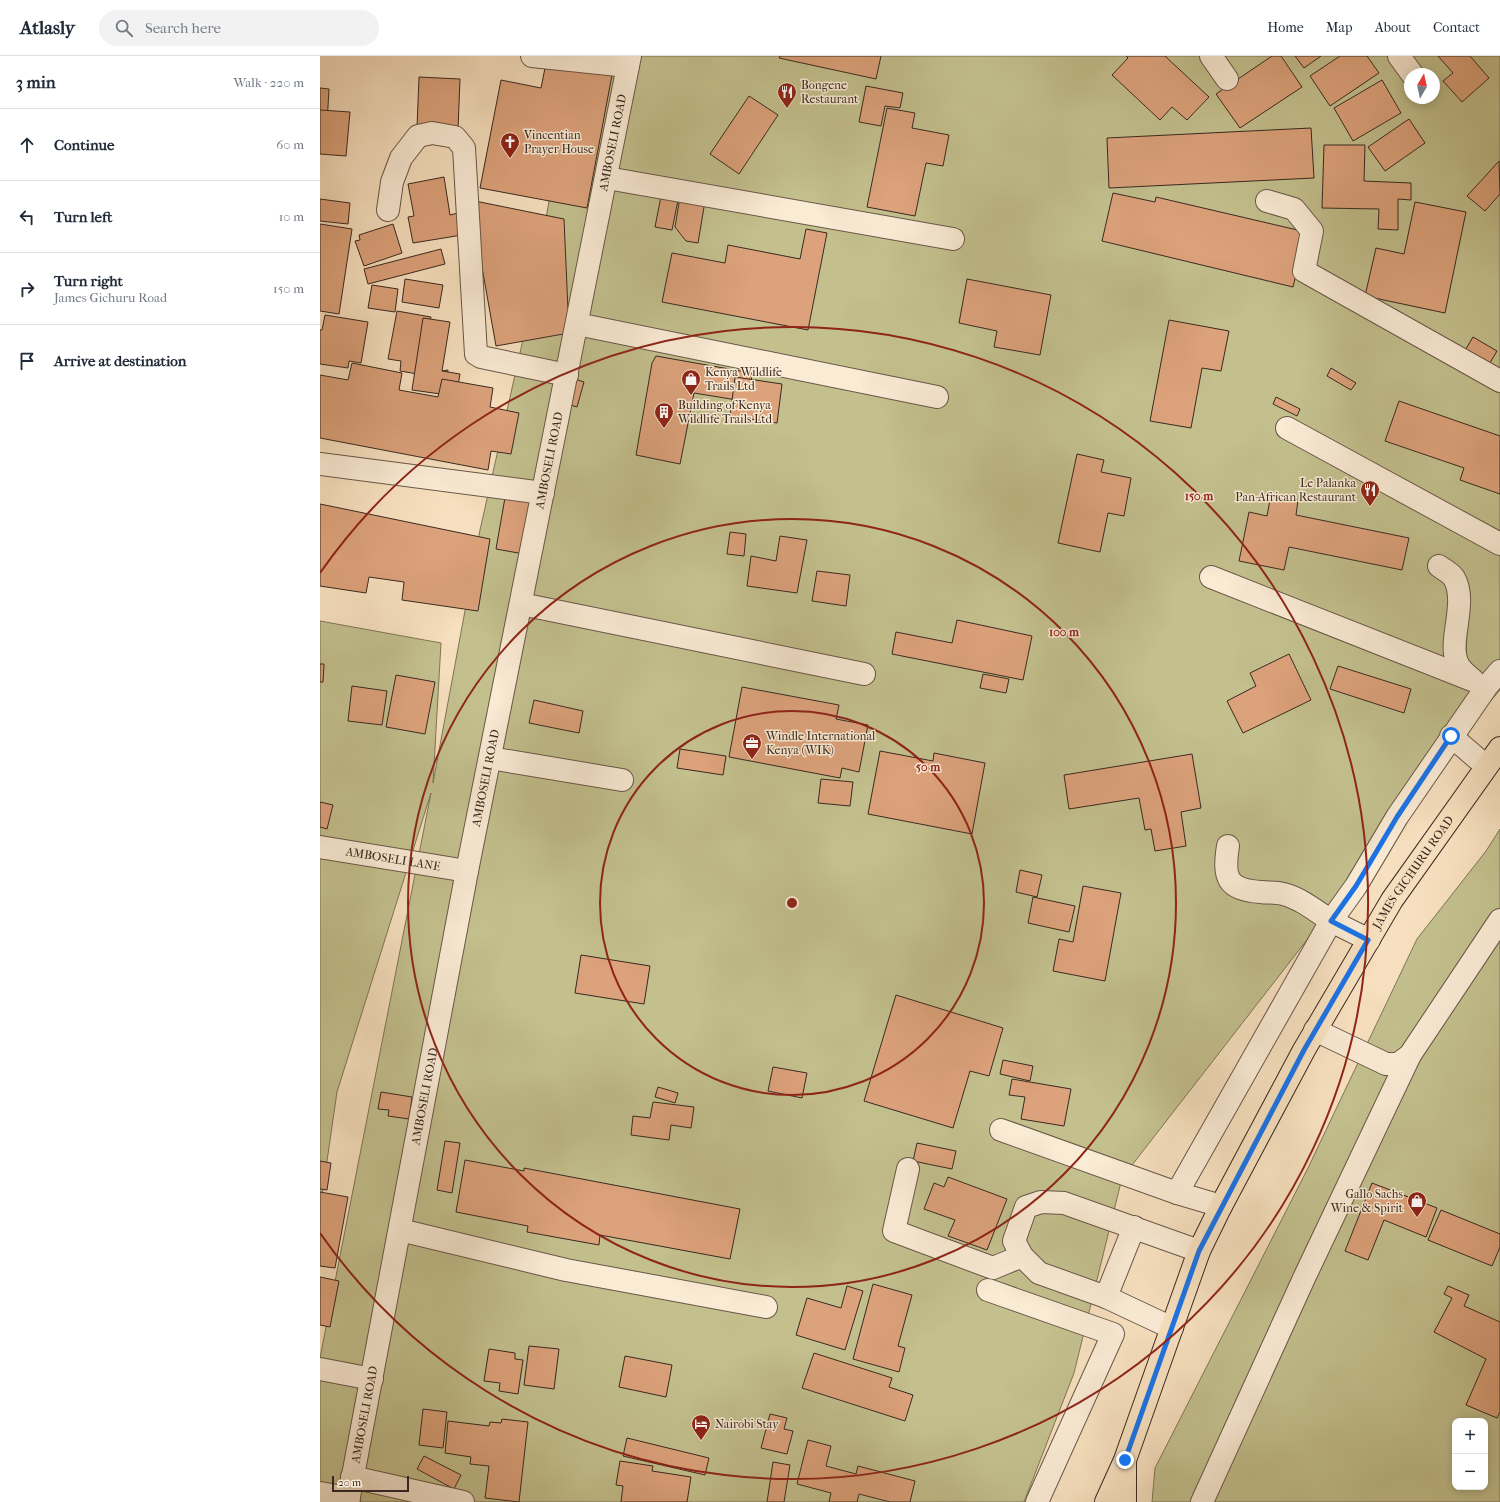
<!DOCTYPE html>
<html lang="en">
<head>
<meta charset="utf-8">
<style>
	body { margin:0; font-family:"IM FELL French Canon",serif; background:#f2f2f3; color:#1f2937 }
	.controls { position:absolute; right:12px; bottom:12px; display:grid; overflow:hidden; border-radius:8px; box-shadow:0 2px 10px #0003 }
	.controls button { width:36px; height:36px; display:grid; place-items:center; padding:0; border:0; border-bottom:1px solid #e0e1e3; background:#fff; color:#1f2937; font:20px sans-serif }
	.compass { position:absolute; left:1084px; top:12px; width:36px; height:36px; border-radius:50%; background:#fff; box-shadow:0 2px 10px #0003; rotate:9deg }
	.scale { position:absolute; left:12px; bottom:10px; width:77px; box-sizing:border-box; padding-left:4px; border:2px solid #3a2920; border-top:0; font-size:11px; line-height:14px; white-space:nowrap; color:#3a2920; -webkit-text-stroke:3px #faebd5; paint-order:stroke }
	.stop { position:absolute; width:12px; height:12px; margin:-9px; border:3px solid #1a73e8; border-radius:50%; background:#fff }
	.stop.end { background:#1a73e8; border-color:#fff; box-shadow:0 1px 4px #0008 }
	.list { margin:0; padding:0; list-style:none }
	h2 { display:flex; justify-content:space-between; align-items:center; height:52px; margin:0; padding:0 16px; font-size:17px }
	h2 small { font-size:13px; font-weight:400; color:#747a83 }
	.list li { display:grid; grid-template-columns:26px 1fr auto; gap:12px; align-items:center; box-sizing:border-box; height:72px; padding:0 16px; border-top:1px solid #e0e1e3 }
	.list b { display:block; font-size:15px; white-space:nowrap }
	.list p { margin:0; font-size:13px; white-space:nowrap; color:#747a83 }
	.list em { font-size:13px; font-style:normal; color:#747a83 }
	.icon { flex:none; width:22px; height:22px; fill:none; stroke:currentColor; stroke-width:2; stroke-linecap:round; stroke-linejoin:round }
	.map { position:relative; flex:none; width:1180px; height:1446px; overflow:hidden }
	header { display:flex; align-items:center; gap:24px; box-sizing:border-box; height:56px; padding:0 20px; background:#fff; border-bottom:1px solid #e0e1e3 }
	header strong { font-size:19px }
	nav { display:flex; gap:22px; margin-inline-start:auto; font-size:14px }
	.search { width:280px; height:36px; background:#f2f2f3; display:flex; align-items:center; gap:10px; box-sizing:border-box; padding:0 14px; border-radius:22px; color:#747a83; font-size:15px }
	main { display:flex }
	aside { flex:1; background:#fff }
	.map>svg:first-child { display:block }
	.green { fill:#c3c08e; stroke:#7e7457; fill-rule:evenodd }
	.building { fill:#dca27b; stroke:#3a2920 }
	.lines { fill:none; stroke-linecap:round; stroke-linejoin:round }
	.minor-casing { stroke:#695748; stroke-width:24 }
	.major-casing { stroke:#3a2920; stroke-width:24 }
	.minor { stroke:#faebd5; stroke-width:22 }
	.major { stroke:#f7e0bf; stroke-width:22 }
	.route { stroke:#1a73e8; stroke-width:5 }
	.ring { fill:none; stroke:#8f2418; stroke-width:2 }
	.labels { text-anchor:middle; stroke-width:3; stroke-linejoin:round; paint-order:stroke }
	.poi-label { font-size:12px; fill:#3a2920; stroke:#faebd5; text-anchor:start }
	.street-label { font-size:12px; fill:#3a2920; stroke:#faebd5 }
	.centre { fill:#8f2418; stroke:#faebd5; stroke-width:2 }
	.ring-label { font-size:12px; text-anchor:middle; font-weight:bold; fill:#8f2418; stroke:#faebd5; stroke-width:3; stroke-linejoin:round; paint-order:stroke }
</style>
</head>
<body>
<header>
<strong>Atlasly</strong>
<div class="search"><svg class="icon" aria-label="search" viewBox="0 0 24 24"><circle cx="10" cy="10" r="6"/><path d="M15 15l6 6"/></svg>Search here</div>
<nav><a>Home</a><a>Map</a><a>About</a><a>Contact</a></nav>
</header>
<main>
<aside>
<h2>3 min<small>Walk · 220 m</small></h2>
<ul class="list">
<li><svg class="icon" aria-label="ahead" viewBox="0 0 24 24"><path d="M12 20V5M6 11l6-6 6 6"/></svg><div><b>Continue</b></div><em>60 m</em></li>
<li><svg class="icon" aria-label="left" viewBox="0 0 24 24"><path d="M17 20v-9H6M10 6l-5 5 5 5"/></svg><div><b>Turn left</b></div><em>10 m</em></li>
<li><svg class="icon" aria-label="right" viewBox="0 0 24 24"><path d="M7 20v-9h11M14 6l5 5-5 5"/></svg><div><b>Turn right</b><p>James Gichuru Road</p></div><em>150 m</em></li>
<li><svg class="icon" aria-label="arrive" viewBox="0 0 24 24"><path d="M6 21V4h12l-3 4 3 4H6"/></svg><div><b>Arrive at destination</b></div></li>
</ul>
</aside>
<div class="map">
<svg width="1180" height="1446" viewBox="0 0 1180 1446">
	<rect width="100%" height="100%" fill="#f7e0bf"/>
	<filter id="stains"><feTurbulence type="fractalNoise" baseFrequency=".005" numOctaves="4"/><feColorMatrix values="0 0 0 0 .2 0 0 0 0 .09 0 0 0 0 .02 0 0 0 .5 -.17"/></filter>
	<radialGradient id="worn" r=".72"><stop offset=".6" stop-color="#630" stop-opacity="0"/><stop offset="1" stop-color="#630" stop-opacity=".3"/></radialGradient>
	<g class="green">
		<path d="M255 0H1180V634L1094 733 1021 840 802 1122 754 1317 704 1446H0V1302L111 737 17 1036 0 1153V565L121 587 113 727 160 474 209 257ZM1090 18H1114V42H1090Z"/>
		<path d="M1180 773V1446H832L835 1412 987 1114 1097 883 1166 795ZM1135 1365H1165V1431H1135Z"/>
	</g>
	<g class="building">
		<path d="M460 0H561L556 23 459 2Z"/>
		<path d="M806 0H845L889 41 867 64 852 51 840 64 792 19 808 2Z"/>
		<path d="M952 0H961L982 31 920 72 896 38Z"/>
		<path d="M975 0H1001L984 12Z"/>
		<path d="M1020 0H1047L1059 17 1010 50 990 20Z"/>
		<path d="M1118 0H1150L1169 22 1142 46 1123 25 1133 17Z"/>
		<path d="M226 7 292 19 267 152 160 132 181 24 221 32Z"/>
		<path d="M99 21 140 23 138 74 97 71Z"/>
		<path d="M1062 24 1081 57 1033 85 1014 52Z"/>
		<path d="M546 30 583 37 580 52 565 50 561 70 539 66Z"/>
		<path d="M0 32 9 33 7 68H0Z"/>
		<path d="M429 40 458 59 419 118 390 98Z"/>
		<path d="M567 52 595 57 592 72 629 79 623 110 606 107 595 160 547 151Z"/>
		<path d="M0 54 30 56 26 100 0 98Z"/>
		<path d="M1089 63 1105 87 1065 115 1048 91Z"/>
		<path d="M991 72 994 122 789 132 787 82Z"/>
		<path d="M1004 89H1045L1044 125 1091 127V144L1078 143V174L1058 173 1059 153 1002 152Z"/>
		<path d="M1179 105 1180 138 1165 155 1147 140Z"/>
		<path d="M124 121 130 159 138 157 142 179 93 187 88 161 94 160 88 128Z"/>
		<path d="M342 135 359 139 352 174 335 171Z"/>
		<path d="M793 137 835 146 836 141 986 176 973 231 782 185Z"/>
		<path d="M360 141 385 145 378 187 366 185 355 171Z"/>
		<path d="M0 143 30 147 28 168 0 165Z"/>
		<path d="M150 144 244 163 249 277 176 290Z"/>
		<path d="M1095 146 1146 156 1125 257 1045 240 1056 192 1084 198Z"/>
		<path d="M0 168 32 173 19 258 0 255Z"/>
		<path d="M73 168 82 197 44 210 35 185 40 184 39 179Z"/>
		<path d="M486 173 507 177 488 274 342 246 352 197 405 207 408 189 480 203Z"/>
		<path d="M121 193 125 208 48 228 44 213Z"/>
		<path d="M85 223 123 229 119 252 82 246Z"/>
		<path d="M647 223 731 239 720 299 674 291 677 275 639 267Z"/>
		<path d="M52 229 78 233 75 256 48 252Z"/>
		<path d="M77 255 111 261 103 310 122 315 128 314 127 323 80 315 81 305 68 303Z"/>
		<path d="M5 259 48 266 41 307 29 305 28 312 0 308V274H2Z"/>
		<path d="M103 262 130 266 122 315 140 318 137 335 129 334 128 339 92 334Z"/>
		<path d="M849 264 909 275 901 315 882 312 871 372 830 365Z"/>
		<path d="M1153 281 1177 295 1167 312 1143 298Z"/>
		<path d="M336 300 432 317 429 346 374 337 360 408 316 399 332 307Z"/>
		<path d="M32 307 82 317 79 334 118 341 122 323 173 332 170 351 199 357 191 398 171 395 168 414 0 382V319L28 324Z"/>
		<path d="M1011 312 1036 327 1031 334 1007 320Z"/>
		<path d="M415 321 462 328 457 367 410 360Z"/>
		<path d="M252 322 264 326 257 351 244 347Z"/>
		<path d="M956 341 980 353 977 360 953 348Z"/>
		<path d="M1079 345 1180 380V438L1140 424 1144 412 1065 385Z"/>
		<path d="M757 398 784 404 781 416 811 422 804 460 788 457 780 496 738 487Z"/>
		<path d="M186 436 214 441 204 498 176 493Z"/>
		<path d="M951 438 978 444 976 459 1089 482 1082 514 969 491 964 514 919 505 929 456 947 460Z"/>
		<path d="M0 448 170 483 158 555 82 544 84 526 49 521 46 537 0 530Z"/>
		<path d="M410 476 426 478 424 500 407 498Z"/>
		<path d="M460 480 487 484 477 537 427 530 431 500 456 505Z"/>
		<path d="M497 515 530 519 526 550 492 545Z"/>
		<path d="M637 564 712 580 703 624 572 598 576 576 632 587Z"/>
		<path d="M969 598 991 644 923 677 907 645 936 630 930 617Z"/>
		<path d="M0 608H4L3 626H0Z"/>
		<path d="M1018 610 1091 633 1084 657 1010 633Z"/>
		<path d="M663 618 689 623 686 637 660 632Z"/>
		<path d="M76 619 115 626 105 678 66 671Z"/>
		<path d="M32 630 67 635 62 669 28 665Z"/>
		<path d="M422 631 519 649 516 663 548 669 539 716 522 712 520 722 409 701Z"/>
		<path d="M214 644 263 655 259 677 209 667Z"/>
		<path d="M360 693 406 700 403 719 357 712Z"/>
		<path d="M560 695 613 705 614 697 665 707 652 778 548 758Z"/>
		<path d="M872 698 881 752 861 756 866 790 835 795 831 773 825 774 819 742 749 753 744 719Z"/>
		<path d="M501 723 533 726 530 750 498 747Z"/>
		<path d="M0 746 13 749 7 773 0 771Z"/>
		<path d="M700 814 722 819 717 841 696 836Z"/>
		<path d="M763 830 801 837 785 925 733 915 739 883 753 886Z"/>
		<path d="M713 841 755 850 749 876 708 867Z"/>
		<path d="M261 899 330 910 324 948 255 937Z"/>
		<path d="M576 939 683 972 669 1020 650 1015 633 1072 544 1045Z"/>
		<path d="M683 1004 713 1010 710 1025 680 1018Z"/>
		<path d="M453 1011 487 1017 482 1042 448 1035Z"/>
		<path d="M692 1023 751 1033 744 1070 701 1063 705 1041 689 1039Z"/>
		<path d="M338 1031 358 1037 355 1047 335 1041Z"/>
		<path d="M61 1036 92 1041 89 1063 68 1060 69 1054 58 1053Z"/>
		<path d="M333 1046 374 1051 371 1072 351 1069 349 1084 311 1079 313 1060 330 1062Z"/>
		<path d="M125 1085 140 1087 132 1137 117 1134Z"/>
		<path d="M597 1087 636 1095 632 1113 593 1105Z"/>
		<path d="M145 1104 204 1115V1112L420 1153 410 1203 280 1179 279 1189 207 1176 208 1170 136 1156Z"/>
		<path d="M0 1105 11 1107 7 1134 0 1133Z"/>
		<path d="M628 1121 687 1143 667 1194 628 1180 635 1164 604 1153 614 1127 624 1131Z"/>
		<path d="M1052 1127 1117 1152 1106 1181 1064 1164 1048 1204 1025 1195Z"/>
		<path d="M0 1136 28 1141 15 1212 0 1210Z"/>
		<path d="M1121 1154 1180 1178V1191L1172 1210 1108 1184Z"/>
		<path d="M0 1221 19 1225 10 1271 0 1269Z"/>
		<path d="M553 1228 592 1239 578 1290 585 1292 579 1316 533 1303Z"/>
		<path d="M527 1230 543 1235 525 1294 476 1279 487 1242 521 1252Z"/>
		<path d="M1128 1230 1149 1239 1144 1250 1180 1266V1356L1177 1362 1146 1349 1166 1303 1114 1276 1132 1242 1124 1238Z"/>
		<path d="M209 1290 239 1293 234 1333 204 1329Z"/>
		<path d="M169 1293 195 1297V1303L203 1304 198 1338 179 1335 180 1327 164 1325Z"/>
		<path d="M494 1297 572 1322 569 1331 593 1339 585 1365 482 1332Z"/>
		<path d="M305 1300 352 1309 346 1341 299 1331Z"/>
		<path d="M103 1353 127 1356 123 1392 99 1389Z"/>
		<path d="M450 1358 467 1362 464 1373 473 1375 467 1398 441 1392Z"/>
		<path d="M182 1363 208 1366 199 1446 165 1442 169 1410 150 1408 151 1401 125 1397 128 1365 169 1370 170 1366 181 1367Z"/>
		<path d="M307 1382 389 1402 385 1419 303 1400Z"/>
		<path d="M488 1384 511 1390 506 1410 536 1418 538 1410 595 1425 590 1446H570L539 1438 537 1446H509L511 1437 477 1428Z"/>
		<path d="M104 1400 141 1419 134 1433 97 1413Z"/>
		<path d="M300 1405 333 1410 332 1415 371 1421 367 1446H301L303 1430 296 1429Z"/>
		<path d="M453 1406 470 1409 464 1446H447Z"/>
	</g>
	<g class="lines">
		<defs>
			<g id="minor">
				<path d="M212 0 308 10"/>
				<path d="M891 0 907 23"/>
				<path d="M1079 0 1092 18"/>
				<path d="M287 122 633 183"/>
				<path d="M947 145 974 153 992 175 984 215 1180 325"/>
				<path d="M68 154 72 126 81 102 98 80 112 77 135 81 144 92 156 298 161 301 247 319"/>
				<path d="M257 268 617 341"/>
				<path d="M967 372 1180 488"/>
				<path d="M0 408 223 437"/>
				<path d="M1119 510C1124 514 1131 517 1134 522 1148 546 1128 584 1137 606 1139 612 1148 620 1153 624"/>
				<path d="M891 521 1152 624"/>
				<path d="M201 548 544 618"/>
				<path d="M1131 680 1166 710"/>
				<path d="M170 702 302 724"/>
				<path d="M908 790C903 822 907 834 941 836 948 837 956 836 963 838 980 842 996 855 1011 865L1036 830 1077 761 1167 630 1180 615"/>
				<path id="s1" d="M0 791 147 815"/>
				<path d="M995 974 1066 1008H1078L1090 999 1180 864"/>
				<path d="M681 1074 857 1137 901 1150"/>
				<path d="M588 1113 574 1175 673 1212 702 1200"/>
				<path d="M857 1137 1011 865 1049 884"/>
				<path d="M80 1174 246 1214 446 1251"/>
				<path d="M668 1234 793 1278 717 1446"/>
				<path d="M786 1241 814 1171"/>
				<path d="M852 1272 786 1241 719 1217 702 1200 694 1185 706 1151 721 1146 744 1147 879 1195"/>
				<path d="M0 1313 52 1323"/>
				<path d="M32 1421 143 1446"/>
				<path d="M0 1437 29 1442"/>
				<path id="s2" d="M28 1446 147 815 310 0"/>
				<path d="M882 1446 985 1220 1090 999"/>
			</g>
			<g id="major">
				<path d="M805 1409V1446"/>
				<path id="s3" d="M786 1446 805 1404 879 1195 901 1150 984 994 1072 844 1180 692"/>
			</g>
		</defs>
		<use href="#minor" class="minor-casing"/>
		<use href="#major" class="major-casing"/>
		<use href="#minor" class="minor"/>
		<use href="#major" class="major"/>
	</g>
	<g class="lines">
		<path class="route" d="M805 1404 879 1195 984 994 1048 884 1011 865 1036 830 1077 761 1131 680"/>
	</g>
	<g class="ring">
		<circle cx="472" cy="847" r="192"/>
		<circle cx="472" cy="847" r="384"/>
		<path d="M0 517A576 576 0 1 1 0 1177"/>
	</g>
	<defs>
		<symbol id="restaurant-pin" viewBox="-11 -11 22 30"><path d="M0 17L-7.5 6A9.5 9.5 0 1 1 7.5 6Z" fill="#8f2418" stroke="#faebd5"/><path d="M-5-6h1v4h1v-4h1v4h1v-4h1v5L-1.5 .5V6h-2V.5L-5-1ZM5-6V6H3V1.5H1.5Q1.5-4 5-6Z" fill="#fff"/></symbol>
		<symbol id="church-pin" viewBox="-11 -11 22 30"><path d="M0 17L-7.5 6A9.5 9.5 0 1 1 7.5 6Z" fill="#8f2418" stroke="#faebd5"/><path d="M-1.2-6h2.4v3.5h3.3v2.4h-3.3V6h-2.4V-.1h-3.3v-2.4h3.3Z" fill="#fff"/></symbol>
		<symbol id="shop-pin" viewBox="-11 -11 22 30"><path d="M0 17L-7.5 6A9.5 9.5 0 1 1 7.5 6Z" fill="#8f2418" stroke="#faebd5"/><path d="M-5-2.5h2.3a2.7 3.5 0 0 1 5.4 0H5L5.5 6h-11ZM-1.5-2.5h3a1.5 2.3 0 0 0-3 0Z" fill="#fff"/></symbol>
		<symbol id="building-pin" viewBox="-11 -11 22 30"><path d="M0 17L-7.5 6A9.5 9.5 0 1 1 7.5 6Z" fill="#8f2418" stroke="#faebd5"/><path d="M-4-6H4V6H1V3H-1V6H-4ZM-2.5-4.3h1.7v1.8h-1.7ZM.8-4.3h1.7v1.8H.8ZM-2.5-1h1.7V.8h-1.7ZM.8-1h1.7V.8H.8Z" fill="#fff"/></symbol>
		<symbol id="office-pin" viewBox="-11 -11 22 30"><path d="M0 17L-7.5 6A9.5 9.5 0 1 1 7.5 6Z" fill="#8f2418" stroke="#faebd5"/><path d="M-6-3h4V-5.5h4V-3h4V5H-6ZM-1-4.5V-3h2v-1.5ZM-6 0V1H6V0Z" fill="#fff"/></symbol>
		<symbol id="hotel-pin" viewBox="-11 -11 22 30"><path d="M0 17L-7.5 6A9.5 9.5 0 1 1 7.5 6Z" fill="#8f2418" stroke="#faebd5"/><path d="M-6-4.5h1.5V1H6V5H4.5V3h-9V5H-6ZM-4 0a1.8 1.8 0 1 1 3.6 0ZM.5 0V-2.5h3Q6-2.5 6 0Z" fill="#fff"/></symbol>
	</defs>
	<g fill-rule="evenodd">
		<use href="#restaurant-pin" x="456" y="25" width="22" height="30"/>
		<use href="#church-pin" x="179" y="75" width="22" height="30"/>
		<use href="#shop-pin" x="360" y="312" width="22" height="30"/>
		<use href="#building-pin" x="333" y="345" width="22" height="30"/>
		<use href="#restaurant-pin" x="1039" y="423" width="22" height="30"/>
		<use href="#office-pin" x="421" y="676" width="22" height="30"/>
		<use href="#shop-pin" x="1086" y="1134" width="22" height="30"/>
		<use href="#hotel-pin" x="370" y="1357" width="22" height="30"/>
	</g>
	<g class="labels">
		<g class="poi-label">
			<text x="481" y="33">Bongene<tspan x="481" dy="14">Restaurant</tspan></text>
			<text x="204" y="83">Vincentian<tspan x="204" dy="14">Prayer House</tspan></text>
			<text x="385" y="320">Kenya Wildlife<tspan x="385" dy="14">Trails Ltd</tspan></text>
			<text x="358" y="353">Building of Kenya<tspan x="358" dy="14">Wildlife Trails Ltd</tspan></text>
			<text x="1036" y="431" text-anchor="end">Le Palanka<tspan x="1036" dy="14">Pan-African Restaurant</tspan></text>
			<text x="446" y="684">Windle International<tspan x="446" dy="14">Kenya (WIK)</tspan></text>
			<text x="1083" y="1142" text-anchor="end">Gallo Sachs<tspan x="1083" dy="14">Wine &amp; Spirit</tspan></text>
			<text x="395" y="1372">Nairobi Stay</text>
		</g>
		<g class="street-label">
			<text dy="4" stroke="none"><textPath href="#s2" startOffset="1385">AMBOSELI ROAD</textPath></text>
			<text dy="4" stroke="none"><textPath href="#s2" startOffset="1061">AMBOSELI ROAD</textPath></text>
			<text dy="4" stroke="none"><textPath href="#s2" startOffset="737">AMBOSELI ROAD</textPath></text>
			<text dy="4" stroke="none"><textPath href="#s1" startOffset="74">AMBOSELI LANE</textPath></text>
			<text dy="4" stroke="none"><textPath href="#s3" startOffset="703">JAMES GICHURU ROAD</textPath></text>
			<text dy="4" stroke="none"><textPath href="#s2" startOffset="413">AMBOSELI ROAD</textPath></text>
			<text dy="4" stroke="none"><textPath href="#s2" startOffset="89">AMBOSELI ROAD</textPath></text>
		</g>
	</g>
	<circle cx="472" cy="847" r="6" class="centre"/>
	<g class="ring-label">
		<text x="879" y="444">150 m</text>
		<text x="744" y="580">100 m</text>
		<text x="608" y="715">50 m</text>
	</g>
	<rect width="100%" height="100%" filter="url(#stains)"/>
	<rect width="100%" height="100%" fill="url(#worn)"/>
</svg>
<div class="controls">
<button>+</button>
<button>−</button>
</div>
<svg class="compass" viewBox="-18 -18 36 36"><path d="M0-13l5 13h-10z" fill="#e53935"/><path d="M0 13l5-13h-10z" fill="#747a83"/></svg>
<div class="scale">20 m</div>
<div class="stop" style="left:1131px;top:680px"></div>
<div class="stop end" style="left:805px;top:1404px"></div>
</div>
</main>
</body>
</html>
